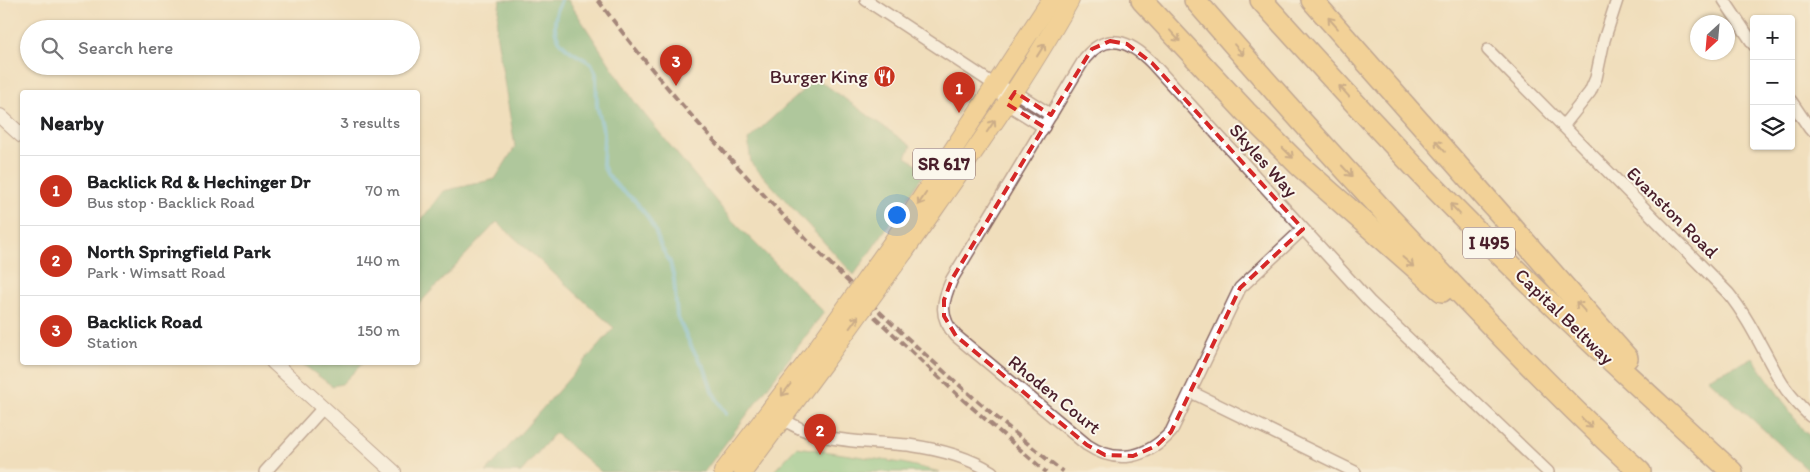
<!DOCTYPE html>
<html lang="en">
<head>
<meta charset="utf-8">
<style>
	body { margin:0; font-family:Itim,sans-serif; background:#f2f2f2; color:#202124 }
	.controls { position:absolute; right:15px; top:15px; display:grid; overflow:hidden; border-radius:5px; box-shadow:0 1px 4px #0004 }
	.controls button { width:45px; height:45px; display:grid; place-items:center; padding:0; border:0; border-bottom:1px solid #e0e0e0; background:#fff; color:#202124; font:25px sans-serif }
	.compass { position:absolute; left:1690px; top:15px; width:45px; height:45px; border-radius:50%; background:#fff; box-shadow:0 1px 4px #0004; rotate:206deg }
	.you { position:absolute; left:896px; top:214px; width:18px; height:18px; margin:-12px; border:4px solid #fff; border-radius:50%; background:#1a73e8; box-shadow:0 0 0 8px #1a73e833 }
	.badge { display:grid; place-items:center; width:32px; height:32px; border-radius:50%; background:#c8321e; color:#fff; font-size:16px; font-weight:700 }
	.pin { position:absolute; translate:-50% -41px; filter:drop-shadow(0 1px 2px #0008) }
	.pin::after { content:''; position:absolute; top:26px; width:18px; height:15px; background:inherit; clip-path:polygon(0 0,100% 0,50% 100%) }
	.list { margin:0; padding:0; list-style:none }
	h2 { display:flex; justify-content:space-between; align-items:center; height:65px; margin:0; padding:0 20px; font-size:21px }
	h2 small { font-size:16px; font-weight:400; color:#757577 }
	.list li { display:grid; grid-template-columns:32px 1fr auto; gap:15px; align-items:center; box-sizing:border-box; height:70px; padding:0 20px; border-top:1px solid #e0e0e0 }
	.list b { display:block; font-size:19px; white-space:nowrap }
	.list p { margin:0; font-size:16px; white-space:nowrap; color:#757577 }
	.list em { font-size:16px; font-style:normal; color:#757577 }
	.icon { flex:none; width:28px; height:28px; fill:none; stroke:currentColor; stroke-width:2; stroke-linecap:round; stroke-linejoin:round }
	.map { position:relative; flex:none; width:1810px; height:472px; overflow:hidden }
	.search { position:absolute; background:#fff; box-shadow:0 1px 4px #0004; left:20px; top:20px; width:400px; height:55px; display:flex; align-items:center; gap:12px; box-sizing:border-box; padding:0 18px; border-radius:28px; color:#757577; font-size:19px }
	.panel { position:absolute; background:#fff; box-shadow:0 1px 4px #0004; left:20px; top:90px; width:400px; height:275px; border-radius:5px }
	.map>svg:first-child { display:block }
	.green { fill:#77c889; stroke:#60745a }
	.forest { fill:#61ac75; stroke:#566650 }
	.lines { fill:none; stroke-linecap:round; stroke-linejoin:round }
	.stream { stroke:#5dbadb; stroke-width:4 }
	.minor-casing { stroke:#84625e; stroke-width:14 }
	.tertiary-casing { stroke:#84625e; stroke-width:16 }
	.primary-casing { stroke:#84625e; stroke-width:20 }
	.motorway-casing { stroke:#84625e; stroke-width:24 }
	.minor { stroke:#fff; stroke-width:11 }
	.tertiary { stroke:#fff; stroke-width:14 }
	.primary { stroke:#f3c26a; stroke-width:18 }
	.motorway { stroke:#f3c26a; stroke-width:21 }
	.rail { stroke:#4a1f2b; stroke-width:4; stroke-dasharray:8 4; stroke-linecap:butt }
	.primary-bridge-casing { stroke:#84625e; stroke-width:20; stroke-linecap:butt }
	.primary-bridge { stroke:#f3c26a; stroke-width:18 }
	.oneway { stroke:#9e704a }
	.marked { fill:none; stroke:#d62828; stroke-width:4; stroke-dasharray:10 6; stroke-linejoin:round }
	.labels { text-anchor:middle; stroke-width:4; stroke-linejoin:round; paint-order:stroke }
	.shield { fill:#fbf7ec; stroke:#7f6065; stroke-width:1 }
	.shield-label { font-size:18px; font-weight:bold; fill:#4a1f2b }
	.poi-label { font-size:19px; fill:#4a1f2b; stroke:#fbf7ec; text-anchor:end }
	.street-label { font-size:19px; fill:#4a1f2b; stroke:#fbf7ec }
</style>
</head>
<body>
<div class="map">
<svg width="1810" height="472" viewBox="0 0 1810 472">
	<rect width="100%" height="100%" fill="#fbf7ec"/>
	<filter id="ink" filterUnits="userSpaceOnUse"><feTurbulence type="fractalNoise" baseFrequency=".02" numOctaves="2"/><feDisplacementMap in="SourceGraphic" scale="10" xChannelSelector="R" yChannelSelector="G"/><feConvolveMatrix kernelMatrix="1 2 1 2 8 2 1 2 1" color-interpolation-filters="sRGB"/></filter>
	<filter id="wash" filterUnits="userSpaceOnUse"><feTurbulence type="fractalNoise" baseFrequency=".0096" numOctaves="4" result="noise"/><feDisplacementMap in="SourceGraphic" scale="20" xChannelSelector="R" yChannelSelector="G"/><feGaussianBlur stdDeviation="1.12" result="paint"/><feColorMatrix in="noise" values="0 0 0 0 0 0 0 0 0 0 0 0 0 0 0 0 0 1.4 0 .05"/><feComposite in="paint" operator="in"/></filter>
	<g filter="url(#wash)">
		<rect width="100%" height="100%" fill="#f0debc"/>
		<path class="green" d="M797 447 902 463 940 472H773Z"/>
		<g class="forest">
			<path d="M500 0H568L636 104 730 218 824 312 704 472H601L555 433 521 472H486L614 328 497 222 418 305V224L443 191 495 179 515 147 496 32Z"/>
			<path d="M816 78 911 146 906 157 927 170 854 275 751 163 748 140Z"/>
			<path d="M1753 358 1803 430 1810 436V472L1707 378Z"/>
			<path d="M301 363H363L342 384 332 386Z"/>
		</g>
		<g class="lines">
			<path class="stream" d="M561 0C545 37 561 47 591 63L596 74 597 106 604 133 603 165 607 174 617 186 635 201 647 216 655 230 661 247 670 262 674 279 677 316 693 350 705 369 712 391 726 414"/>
		</g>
	</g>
	<g filter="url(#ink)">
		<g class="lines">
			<defs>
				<g id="minor">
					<path d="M866 0 995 85 1015 92 1051 115"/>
					<path d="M1724 0 1754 45"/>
					<path d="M1488 50 1728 293C1750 320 1763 351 1780 380 1788 394 1799 405 1810 416"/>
					<path d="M1003 98 1007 104 1044 127"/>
					<path d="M1791 101 1810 129"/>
					<path d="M1563 126 1590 92 1596 78 1604 40 1617 0"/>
					<path d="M1303 229 1240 288 1171 432C1147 458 1117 465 1087 445L956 336C938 316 942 302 952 279L1085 58C1107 31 1130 41 1152 63L1369 301 1548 472"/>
					<path d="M1191 392 1355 472"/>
					<path d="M779 416C815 444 866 441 908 445 937 449 967 456 992 472"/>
					<path d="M265 472 323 408"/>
				</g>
				<g id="tertiary">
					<path d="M0 116 22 136"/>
					<path d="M273 362 394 472"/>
				</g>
				<g id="primary">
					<path d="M892 243 1051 0"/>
					<path d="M904 252C961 170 1021 88 1070 0"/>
					<path d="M723 472 815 351"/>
					<path d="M743 472 825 361"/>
				</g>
				<g id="motorway">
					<path d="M1142 0 1246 112 1299 165 1442 291"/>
					<path d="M1195 0C1282 101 1371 199 1462 295 1520 356 1578 416 1640 472"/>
					<path d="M1261 0C1331 77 1400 154 1473 227 1556 312 1645 391 1732 472"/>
					<path d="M1312 0 1627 358"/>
				</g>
			</defs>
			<use href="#minor" class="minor-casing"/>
			<use href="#tertiary" class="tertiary-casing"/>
			<use href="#primary" class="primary-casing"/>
			<use href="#motorway" class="motorway-casing"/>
			<use href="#minor" class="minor"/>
			<use href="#tertiary" class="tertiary"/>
			<use href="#primary" class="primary"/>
			<use href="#motorway" class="motorway"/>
			<g class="rail">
				<path d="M598 0C644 63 696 122 749 179 846 284 951 383 1063 472"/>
				<path d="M857 300 961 398 1046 472"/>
			</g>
			<defs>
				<g id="primary-bridge">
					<path d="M815 351 892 243"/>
					<path d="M825 361 904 252"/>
				</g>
			</defs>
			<use href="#primary-bridge" class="primary-bridge-casing"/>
			<use href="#primary-bridge" class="primary-bridge"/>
		</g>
		<defs><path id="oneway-shaft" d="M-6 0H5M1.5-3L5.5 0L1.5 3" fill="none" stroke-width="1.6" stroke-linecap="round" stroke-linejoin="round" transform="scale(1.25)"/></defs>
		<g class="oneway">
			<use href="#oneway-shaft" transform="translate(1333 23) rotate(-131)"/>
			<use href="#oneway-shaft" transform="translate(1175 36) rotate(48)"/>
			<use href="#oneway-shaft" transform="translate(1041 50) rotate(-58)"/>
			<use href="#oneway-shaft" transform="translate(1239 50) rotate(49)"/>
			<use href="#oneway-shaft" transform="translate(1344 91) rotate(-132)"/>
			<use href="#oneway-shaft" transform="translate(991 126) rotate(-56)"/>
			<use href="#oneway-shaft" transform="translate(1440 146) rotate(-131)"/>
			<use href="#oneway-shaft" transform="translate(1288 153) rotate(45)"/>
			<use href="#oneway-shaft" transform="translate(1347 171) rotate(47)"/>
			<use href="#oneway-shaft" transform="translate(922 199) rotate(124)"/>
			<use href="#oneway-shaft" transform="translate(1455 209) rotate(-134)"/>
			<use href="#oneway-shaft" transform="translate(1408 262) rotate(41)"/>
			<use href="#oneway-shaft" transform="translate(1581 307) rotate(-132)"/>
			<use href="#oneway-shaft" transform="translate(854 322) rotate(-54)"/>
			<use href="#oneway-shaft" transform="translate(786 390) rotate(127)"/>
			<use href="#oneway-shaft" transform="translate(1587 423) rotate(44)"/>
		</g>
	</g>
	<path d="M0 0H1810V472H0ZM1110 41 1127 44 1152 63 1303 229 1240 288 1171 432 1156 446 1133 456 1105 455 1087 445 956 336 944 316V300L952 279 1044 127 1007 104 1015 92 1051 115 1092 49Z" fill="#f0debc" fill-opacity=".55" fill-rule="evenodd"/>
	<path class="marked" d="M1110 41 1127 44 1152 63 1303 229 1240 288 1171 432 1156 446 1133 456 1105 455 1087 445 956 336 944 316V300L952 279 1044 127 1007 104 1015 92 1051 115 1092 49Z"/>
	<defs>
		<symbol id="restaurant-disc" viewBox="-11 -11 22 22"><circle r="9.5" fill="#c8321e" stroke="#fbf7ec"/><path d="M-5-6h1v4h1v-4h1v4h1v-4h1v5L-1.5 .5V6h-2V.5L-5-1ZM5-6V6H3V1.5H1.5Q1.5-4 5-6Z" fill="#fff"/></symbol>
	</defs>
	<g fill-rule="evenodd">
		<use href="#restaurant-disc" x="872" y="64" width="25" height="25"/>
	</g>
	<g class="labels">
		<g class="shield">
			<rect x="913" y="148.5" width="62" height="31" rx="4"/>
			<rect x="1463" y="227.5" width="52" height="31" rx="4"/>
		</g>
		<g class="shield-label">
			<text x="944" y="170">SR 617</text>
			<text x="1489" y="249">I 495</text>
		</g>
		<g class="poi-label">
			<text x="868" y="83">Burger King</text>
		</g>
		<g class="street-label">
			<text transform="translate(1264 160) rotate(48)" y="7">Skyles Way</text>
			<text transform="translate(1673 212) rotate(45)" y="7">Evanston Road</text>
			<text transform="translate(1565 316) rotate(44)" y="7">Capital Beltway</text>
			<text transform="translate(1055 394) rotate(39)" y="7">Rhoden Court</text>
		</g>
	</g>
</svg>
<div class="controls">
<button>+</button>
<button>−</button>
<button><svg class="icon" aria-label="layers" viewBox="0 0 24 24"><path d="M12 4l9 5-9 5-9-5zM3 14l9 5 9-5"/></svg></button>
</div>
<svg class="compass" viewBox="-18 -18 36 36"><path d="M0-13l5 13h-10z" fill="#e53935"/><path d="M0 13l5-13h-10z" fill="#757577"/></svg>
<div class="you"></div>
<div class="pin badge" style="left:959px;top:113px">1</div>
<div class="pin badge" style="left:820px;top:455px">2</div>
<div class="pin badge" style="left:676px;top:86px">3</div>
<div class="search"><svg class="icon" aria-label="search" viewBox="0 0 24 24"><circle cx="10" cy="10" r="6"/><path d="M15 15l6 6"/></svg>Search here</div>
<section class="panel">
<h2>Nearby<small>3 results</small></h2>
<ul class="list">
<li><span class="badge">1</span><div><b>Backlick Rd &amp; Hechinger Dr</b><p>Bus stop · Backlick Road</p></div><em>70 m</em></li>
<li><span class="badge">2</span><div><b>North Springfield Park</b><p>Park · Wimsatt Road</p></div><em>140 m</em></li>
<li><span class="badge">3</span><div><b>Backlick Road</b><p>Station</p></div><em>150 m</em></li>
</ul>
</section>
</div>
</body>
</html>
